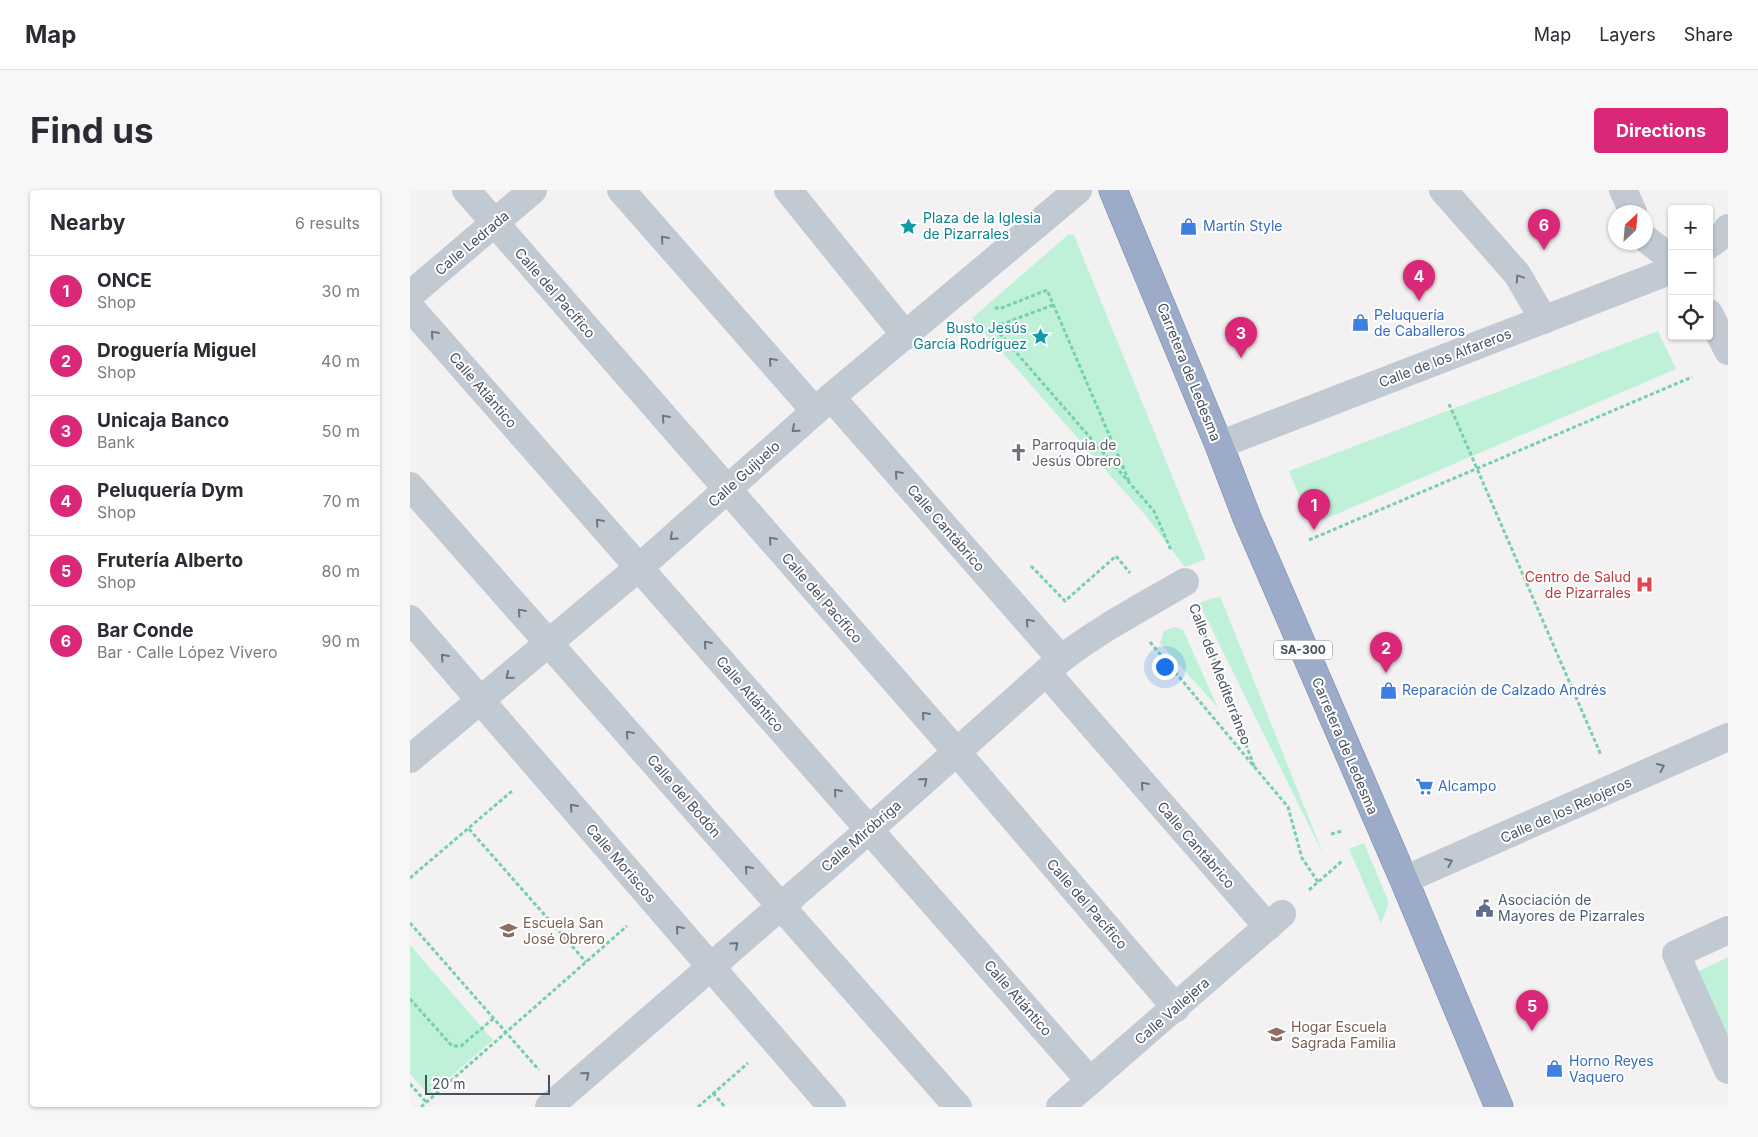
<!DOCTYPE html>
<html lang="en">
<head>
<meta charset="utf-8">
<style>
	body { margin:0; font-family:Inter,sans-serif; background:#f7f7f7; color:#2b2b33 }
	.controls { position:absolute; right:15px; top:15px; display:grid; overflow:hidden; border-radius:5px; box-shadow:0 1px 4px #0004 }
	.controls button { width:45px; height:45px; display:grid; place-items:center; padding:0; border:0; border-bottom:1px solid #e1e1e2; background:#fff; color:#2b2b33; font:25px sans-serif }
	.compass { position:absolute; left:1198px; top:15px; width:45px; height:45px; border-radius:50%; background:#fff; box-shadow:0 1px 4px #0004; rotate:26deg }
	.scale { position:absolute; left:15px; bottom:12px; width:125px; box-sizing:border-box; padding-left:5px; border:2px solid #48515f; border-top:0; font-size:14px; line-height:18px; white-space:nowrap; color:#48515f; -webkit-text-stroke:4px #fff; paint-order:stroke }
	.you { position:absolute; left:754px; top:476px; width:18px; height:18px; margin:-12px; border:4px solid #fff; border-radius:50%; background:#1a73e8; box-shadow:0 0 0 8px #1a73e833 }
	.badge { display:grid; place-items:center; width:32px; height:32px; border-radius:50%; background:#db2777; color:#fff; font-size:16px; font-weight:700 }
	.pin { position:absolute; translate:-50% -41px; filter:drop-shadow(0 1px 2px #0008) }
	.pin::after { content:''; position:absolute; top:26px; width:18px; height:15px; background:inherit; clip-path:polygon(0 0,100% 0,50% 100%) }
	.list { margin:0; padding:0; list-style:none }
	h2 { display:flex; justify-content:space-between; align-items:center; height:65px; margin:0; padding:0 20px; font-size:21px }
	h2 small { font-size:16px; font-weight:400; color:#7c7c81 }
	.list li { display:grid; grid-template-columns:32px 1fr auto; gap:15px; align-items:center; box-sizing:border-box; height:70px; padding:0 20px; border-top:1px solid #e1e1e2 }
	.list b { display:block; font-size:19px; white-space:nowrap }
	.list p { margin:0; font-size:16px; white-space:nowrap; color:#7c7c81 }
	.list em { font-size:16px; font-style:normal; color:#7c7c81 }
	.icon { flex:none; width:28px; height:28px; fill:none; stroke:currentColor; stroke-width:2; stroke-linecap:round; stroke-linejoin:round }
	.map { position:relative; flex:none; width:1318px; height:917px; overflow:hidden; border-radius:5px }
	header { display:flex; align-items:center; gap:30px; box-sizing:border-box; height:70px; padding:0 25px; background:#fff; border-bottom:1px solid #e1e1e2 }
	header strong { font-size:24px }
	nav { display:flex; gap:28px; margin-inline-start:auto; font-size:18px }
	.intro { display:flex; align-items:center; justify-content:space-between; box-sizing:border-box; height:120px; padding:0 30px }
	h1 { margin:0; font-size:35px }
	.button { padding:12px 22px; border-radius:5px; background:#db2777; color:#fff; font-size:18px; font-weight:700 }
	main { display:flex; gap:30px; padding:0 30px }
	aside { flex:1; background:#fff; border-radius:5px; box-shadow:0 1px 4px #0004 }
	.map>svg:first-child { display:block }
	.green { fill:#bff1d9 }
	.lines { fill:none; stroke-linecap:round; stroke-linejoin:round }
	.trunk-casing { stroke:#7286ac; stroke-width:29 }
	.path { stroke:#76d0b0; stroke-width:3; stroke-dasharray:4 2.5; stroke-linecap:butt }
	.pedestrian { stroke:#c1c9d2; stroke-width:28 }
	.minor { stroke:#c1c9d2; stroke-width:28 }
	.trunk { stroke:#9cabc8; stroke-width:28 }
	.oneway { stroke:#6c7582 }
	.labels { text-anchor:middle; stroke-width:4; stroke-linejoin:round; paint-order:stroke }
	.shield { fill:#fff; stroke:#7f858f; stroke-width:1 }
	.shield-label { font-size:12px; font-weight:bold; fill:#48515f }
	.culture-label { font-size:14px; fill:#0d838f; stroke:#fff; text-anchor:start }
	.shop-label { font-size:14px; fill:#366cbe; stroke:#fff; text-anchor:start }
	.street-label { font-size:14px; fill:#48515f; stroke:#fff }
	.worship-label { font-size:14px; fill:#5b616d; stroke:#fff; text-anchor:start }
	.health-label { font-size:14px; fill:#be3a42; stroke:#fff; text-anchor:end }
	.service-label { font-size:14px; fill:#4e5e75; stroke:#fff; text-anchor:start }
	.education-label { font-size:14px; fill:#785e54; stroke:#fff; text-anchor:start }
</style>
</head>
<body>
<header>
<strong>Map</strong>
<nav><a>Map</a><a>Layers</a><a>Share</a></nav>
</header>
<div class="intro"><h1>Find us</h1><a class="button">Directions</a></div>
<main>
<aside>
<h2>Nearby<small>6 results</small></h2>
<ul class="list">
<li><span class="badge">1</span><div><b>ONCE</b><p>Shop</p></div><em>30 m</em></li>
<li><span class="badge">2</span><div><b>Droguería Miguel</b><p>Shop</p></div><em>40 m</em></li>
<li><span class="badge">3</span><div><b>Unicaja Banco</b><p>Bank</p></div><em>50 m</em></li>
<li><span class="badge">4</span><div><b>Peluquería Dym</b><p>Shop</p></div><em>70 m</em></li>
<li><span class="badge">5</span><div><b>Frutería Alberto</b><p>Shop</p></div><em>80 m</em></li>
<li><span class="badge">6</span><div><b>Bar Conde</b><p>Bar · Calle López Vivero</p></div><em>90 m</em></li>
</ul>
</aside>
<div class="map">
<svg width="1318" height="917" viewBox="0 0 1318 917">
	<rect width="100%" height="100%" fill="#f3f1f1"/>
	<g class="green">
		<path d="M659 44 664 45 796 369 775 377 736 326 562 128Z"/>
		<path d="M1248 141 1266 179 901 335 879 281Z"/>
		<path d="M810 406 914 666 789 413Z"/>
		<path d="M765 437 773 440 808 518 750 453 754 441Z"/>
		<path d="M954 653 979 713 971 733 939 659Z"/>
		<path d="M0 755 83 850 19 905 0 884Z"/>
		<path d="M1318 767V844L1315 846 1285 783Z"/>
	</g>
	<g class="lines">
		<defs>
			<path id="trunk" d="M703 0 809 255 837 328 994 690 1089 917"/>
		</defs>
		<use href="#trunk" class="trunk-casing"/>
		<g class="path">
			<path d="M643 115 584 137 744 321 761 360"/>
			<path d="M585 117 589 119 637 100 719 291"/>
			<path d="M1039 214 1191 565"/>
			<path d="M899 350 1282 187"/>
			<path d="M621 376 655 411 706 366 720 383"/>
			<path d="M788 426 844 576"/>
			<path d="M740 452 878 617 892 668 908 692"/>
			<path d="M59 639 176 772"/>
			<path d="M921 644 932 641"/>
			<path d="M0 688 102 601"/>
			<path d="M899 700 932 671"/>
			<path d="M0 733 129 880"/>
			<path d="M0 809 42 856H51L84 828"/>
			<path d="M0 894 16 912"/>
			<path d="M303 903 315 917"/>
			<path d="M11 917 217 736"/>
			<path d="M288 917 338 873"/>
		</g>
		<g class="pedestrian">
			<path d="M651 469C690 439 732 417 775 392"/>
			<path d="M1318 740 1266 764 1318 880"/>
			<path d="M650 917 872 724"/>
		</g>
		<g class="minor">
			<path d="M56 0 533 546 766 818"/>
			<path d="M211 0 405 221"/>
			<path d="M378 0 496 146"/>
			<path d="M1033 0 1107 84 1134 130"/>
			<path d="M1213 0 1223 22"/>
			<path d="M1236 49 1262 69"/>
			<path d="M1299 55 1315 43 1318 38"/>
			<path d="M0 105 123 0"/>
			<path d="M0 117 680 891"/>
			<path d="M1299 123 1318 161"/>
			<path d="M809 255 1262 80"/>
			<path d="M0 296 548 917"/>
			<path d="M0 429 422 917"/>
			<path d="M636 482 858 737"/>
			<path d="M0 569 240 368 421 207 668 0"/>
			<path d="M994 690 1318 547"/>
			<path d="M139 917 460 639 651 469 421 207"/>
		</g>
		<use href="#trunk" class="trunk"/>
	</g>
	<defs><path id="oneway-chevron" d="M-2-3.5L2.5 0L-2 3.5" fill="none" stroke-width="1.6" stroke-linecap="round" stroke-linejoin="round" transform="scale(1.25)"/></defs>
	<g class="oneway">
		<use href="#oneway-chevron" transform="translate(254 49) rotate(-131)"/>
		<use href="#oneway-chevron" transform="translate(1109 88) rotate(-124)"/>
		<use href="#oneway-chevron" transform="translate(24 144) rotate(-131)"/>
		<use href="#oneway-chevron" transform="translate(362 171) rotate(-131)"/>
		<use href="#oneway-chevron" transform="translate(255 228) rotate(-131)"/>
		<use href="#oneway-chevron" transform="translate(385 239) rotate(139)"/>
		<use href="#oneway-chevron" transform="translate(488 284) rotate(-131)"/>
		<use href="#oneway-chevron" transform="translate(189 332) rotate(-131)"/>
		<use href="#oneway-chevron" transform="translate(263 347) rotate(138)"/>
		<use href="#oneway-chevron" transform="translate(362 350) rotate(-131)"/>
		<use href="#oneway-chevron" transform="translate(111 422) rotate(-131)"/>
		<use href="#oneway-chevron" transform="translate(619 432) rotate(-131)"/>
		<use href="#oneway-chevron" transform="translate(297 454) rotate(-131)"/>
		<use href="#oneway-chevron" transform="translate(34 467) rotate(-132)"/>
		<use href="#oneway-chevron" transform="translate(99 486) rotate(141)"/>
		<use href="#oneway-chevron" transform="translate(515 525) rotate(-131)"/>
		<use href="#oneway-chevron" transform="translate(219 544) rotate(-131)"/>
		<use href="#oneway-chevron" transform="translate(1251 577) rotate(-24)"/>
		<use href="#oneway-chevron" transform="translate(514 591) rotate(-41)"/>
		<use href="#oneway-chevron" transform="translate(734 595) rotate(-131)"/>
		<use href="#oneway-chevron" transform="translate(427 602) rotate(-131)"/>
		<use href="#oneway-chevron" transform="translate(163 617) rotate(-131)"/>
		<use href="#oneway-chevron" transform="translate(1039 672) rotate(-23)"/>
		<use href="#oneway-chevron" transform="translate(338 679) rotate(-131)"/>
		<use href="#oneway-chevron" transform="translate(269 739) rotate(-131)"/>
		<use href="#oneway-chevron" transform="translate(325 755) rotate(-42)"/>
		<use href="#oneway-chevron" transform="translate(176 885) rotate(-41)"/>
	</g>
	<defs>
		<symbol id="sight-bare" viewBox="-9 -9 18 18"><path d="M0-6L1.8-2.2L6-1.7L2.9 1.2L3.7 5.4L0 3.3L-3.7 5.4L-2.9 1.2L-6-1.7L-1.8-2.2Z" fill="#0f9aa8" stroke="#fff" stroke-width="2.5" paint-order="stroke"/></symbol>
		<symbol id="shop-bare" viewBox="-9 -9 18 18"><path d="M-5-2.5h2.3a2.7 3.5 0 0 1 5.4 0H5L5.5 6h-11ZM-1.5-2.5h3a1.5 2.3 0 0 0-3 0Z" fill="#3f7fe0" stroke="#fff" stroke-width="2.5" paint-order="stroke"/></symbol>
		<symbol id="church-bare" viewBox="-9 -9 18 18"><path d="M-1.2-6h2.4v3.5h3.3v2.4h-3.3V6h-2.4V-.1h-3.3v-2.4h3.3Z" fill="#6b7280" stroke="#fff" stroke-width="2.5" paint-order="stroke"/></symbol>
		<symbol id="hospital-bare" viewBox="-9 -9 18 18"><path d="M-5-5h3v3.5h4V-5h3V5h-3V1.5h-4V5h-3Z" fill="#e0444e" stroke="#fff" stroke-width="2.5" paint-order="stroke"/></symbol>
		<symbol id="supermarket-bare" viewBox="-9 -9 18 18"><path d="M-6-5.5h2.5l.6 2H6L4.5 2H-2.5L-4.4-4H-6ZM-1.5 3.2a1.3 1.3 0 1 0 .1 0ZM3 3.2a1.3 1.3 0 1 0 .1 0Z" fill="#3f7fe0" stroke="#fff" stroke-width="2.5" paint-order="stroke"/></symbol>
		<symbol id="civic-bare" viewBox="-9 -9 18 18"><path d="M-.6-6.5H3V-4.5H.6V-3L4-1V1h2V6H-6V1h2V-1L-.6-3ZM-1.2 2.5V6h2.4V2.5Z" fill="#5c6f8a" stroke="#fff" stroke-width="2.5" paint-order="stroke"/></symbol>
		<symbol id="school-bare" viewBox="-9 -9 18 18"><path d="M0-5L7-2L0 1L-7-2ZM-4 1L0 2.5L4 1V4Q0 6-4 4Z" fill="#8d6e63" stroke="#fff" stroke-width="2.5" paint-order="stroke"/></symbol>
	</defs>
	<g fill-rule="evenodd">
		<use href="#sight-bare" x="486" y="24" width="25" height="25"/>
		<use href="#shop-bare" x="766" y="24" width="25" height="25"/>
		<use href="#shop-bare" x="938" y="120" width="25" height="25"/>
		<use href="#sight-bare" x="618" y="134" width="25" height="25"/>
		<use href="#church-bare" x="596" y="250" width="25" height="25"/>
		<use href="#hospital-bare" x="1222" y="382" width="25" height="25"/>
		<use href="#shop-bare" x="966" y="488" width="25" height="25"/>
		<use href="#supermarket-bare" x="1002" y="584" width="25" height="25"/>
		<use href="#civic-bare" x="1062" y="706" width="25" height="25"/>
		<use href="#school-bare" x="86" y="728" width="25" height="25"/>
		<use href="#school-bare" x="854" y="832" width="25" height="25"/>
		<use href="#shop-bare" x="1132" y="866" width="25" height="25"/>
	</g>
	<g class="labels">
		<rect class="shield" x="864" y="450.5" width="58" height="19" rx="4"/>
		<g class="shield-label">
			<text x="893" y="464">SA-300</text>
		</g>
		<g class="culture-label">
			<text x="513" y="33">Plaza de la Iglesia<tspan x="513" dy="16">de Pizarrales</tspan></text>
			<text x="617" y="143" text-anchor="end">Busto Jesús<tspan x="617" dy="16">García Rodríguez</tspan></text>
		</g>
		<g class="shop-label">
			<text x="793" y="41">Martín Style</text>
			<text x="964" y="130">Peluquería<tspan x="964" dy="16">de Caballeros</tspan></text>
			<text x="992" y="505">Reparación de Calzado Andrés</text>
			<text x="1028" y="601">Alcampo</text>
			<text x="1159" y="876">Horno Reyes<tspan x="1159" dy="16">Vaquero</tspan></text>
		</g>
		<g class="street-label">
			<text transform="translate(62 53) rotate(-40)" y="5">Calle Ledrada</text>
			<text transform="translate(145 103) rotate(49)" y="5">Calle del Pacífico</text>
			<text transform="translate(1035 168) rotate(-21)" y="5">Calle de los Alfareros</text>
			<text transform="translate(779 182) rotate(68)" y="5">Carretera de Ledesma</text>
			<text transform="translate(73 200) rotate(49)" y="5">Calle Atlántico</text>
			<text transform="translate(334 284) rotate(-42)" y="5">Calle Guijuelo</text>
			<text transform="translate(536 338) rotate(49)" y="5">Calle Cantábrico</text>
			<text transform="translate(412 408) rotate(49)" y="5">Calle del Pacífico</text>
			<text transform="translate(810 484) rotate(69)" y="5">Calle del Mediterráneo</text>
			<text transform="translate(340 504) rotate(49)" y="5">Calle Atlántico</text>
			<text transform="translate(935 556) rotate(67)" y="5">Carretera de Ledesma</text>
			<text transform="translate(274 606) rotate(49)" y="5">Calle del Bodón</text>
			<text transform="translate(1156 620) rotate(-24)" y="5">Calle de los Relojeros</text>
			<text transform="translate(451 646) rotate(-41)" y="5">Calle Miróbriga</text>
			<text transform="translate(786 655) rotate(49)" y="5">Calle Cantábrico</text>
			<text transform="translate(211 673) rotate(49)" y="5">Calle Moriscos</text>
			<text transform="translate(677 714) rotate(49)" y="5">Calle del Pacífico</text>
			<text transform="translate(608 808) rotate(49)" y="5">Calle Atlántico</text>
			<text transform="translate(762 821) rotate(-41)" y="5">Calle Vallejera</text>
		</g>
		<g class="worship-label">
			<text x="622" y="260">Parroquia de<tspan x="622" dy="16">Jesús Obrero</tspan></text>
		</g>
		<g class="health-label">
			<text x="1221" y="392">Centro de Salud<tspan x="1221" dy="16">de Pizarrales</tspan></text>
		</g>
		<g class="service-label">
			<text x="1088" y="715">Asociación de<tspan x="1088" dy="16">Mayores de Pizarrales</tspan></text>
		</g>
		<g class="education-label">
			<text x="113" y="738">Escuela San<tspan x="113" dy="16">José Obrero</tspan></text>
			<text x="881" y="842">Hogar Escuela<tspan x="881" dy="16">Sagrada Familia</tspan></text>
		</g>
	</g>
</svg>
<div class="controls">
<button>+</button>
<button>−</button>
<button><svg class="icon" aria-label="locate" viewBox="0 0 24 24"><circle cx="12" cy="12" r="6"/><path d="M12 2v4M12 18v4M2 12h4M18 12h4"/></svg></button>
</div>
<svg class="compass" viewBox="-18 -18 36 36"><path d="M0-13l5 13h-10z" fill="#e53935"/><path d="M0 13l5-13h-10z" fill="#7c7c81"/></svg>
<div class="scale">20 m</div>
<div class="you"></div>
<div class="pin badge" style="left:904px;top:340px">1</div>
<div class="pin badge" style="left:976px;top:483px">2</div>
<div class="pin badge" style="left:831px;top:168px">3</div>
<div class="pin badge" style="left:1009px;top:111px">4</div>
<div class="pin badge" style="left:1122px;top:841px">5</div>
<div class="pin badge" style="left:1134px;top:60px">6</div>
</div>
</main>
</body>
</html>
